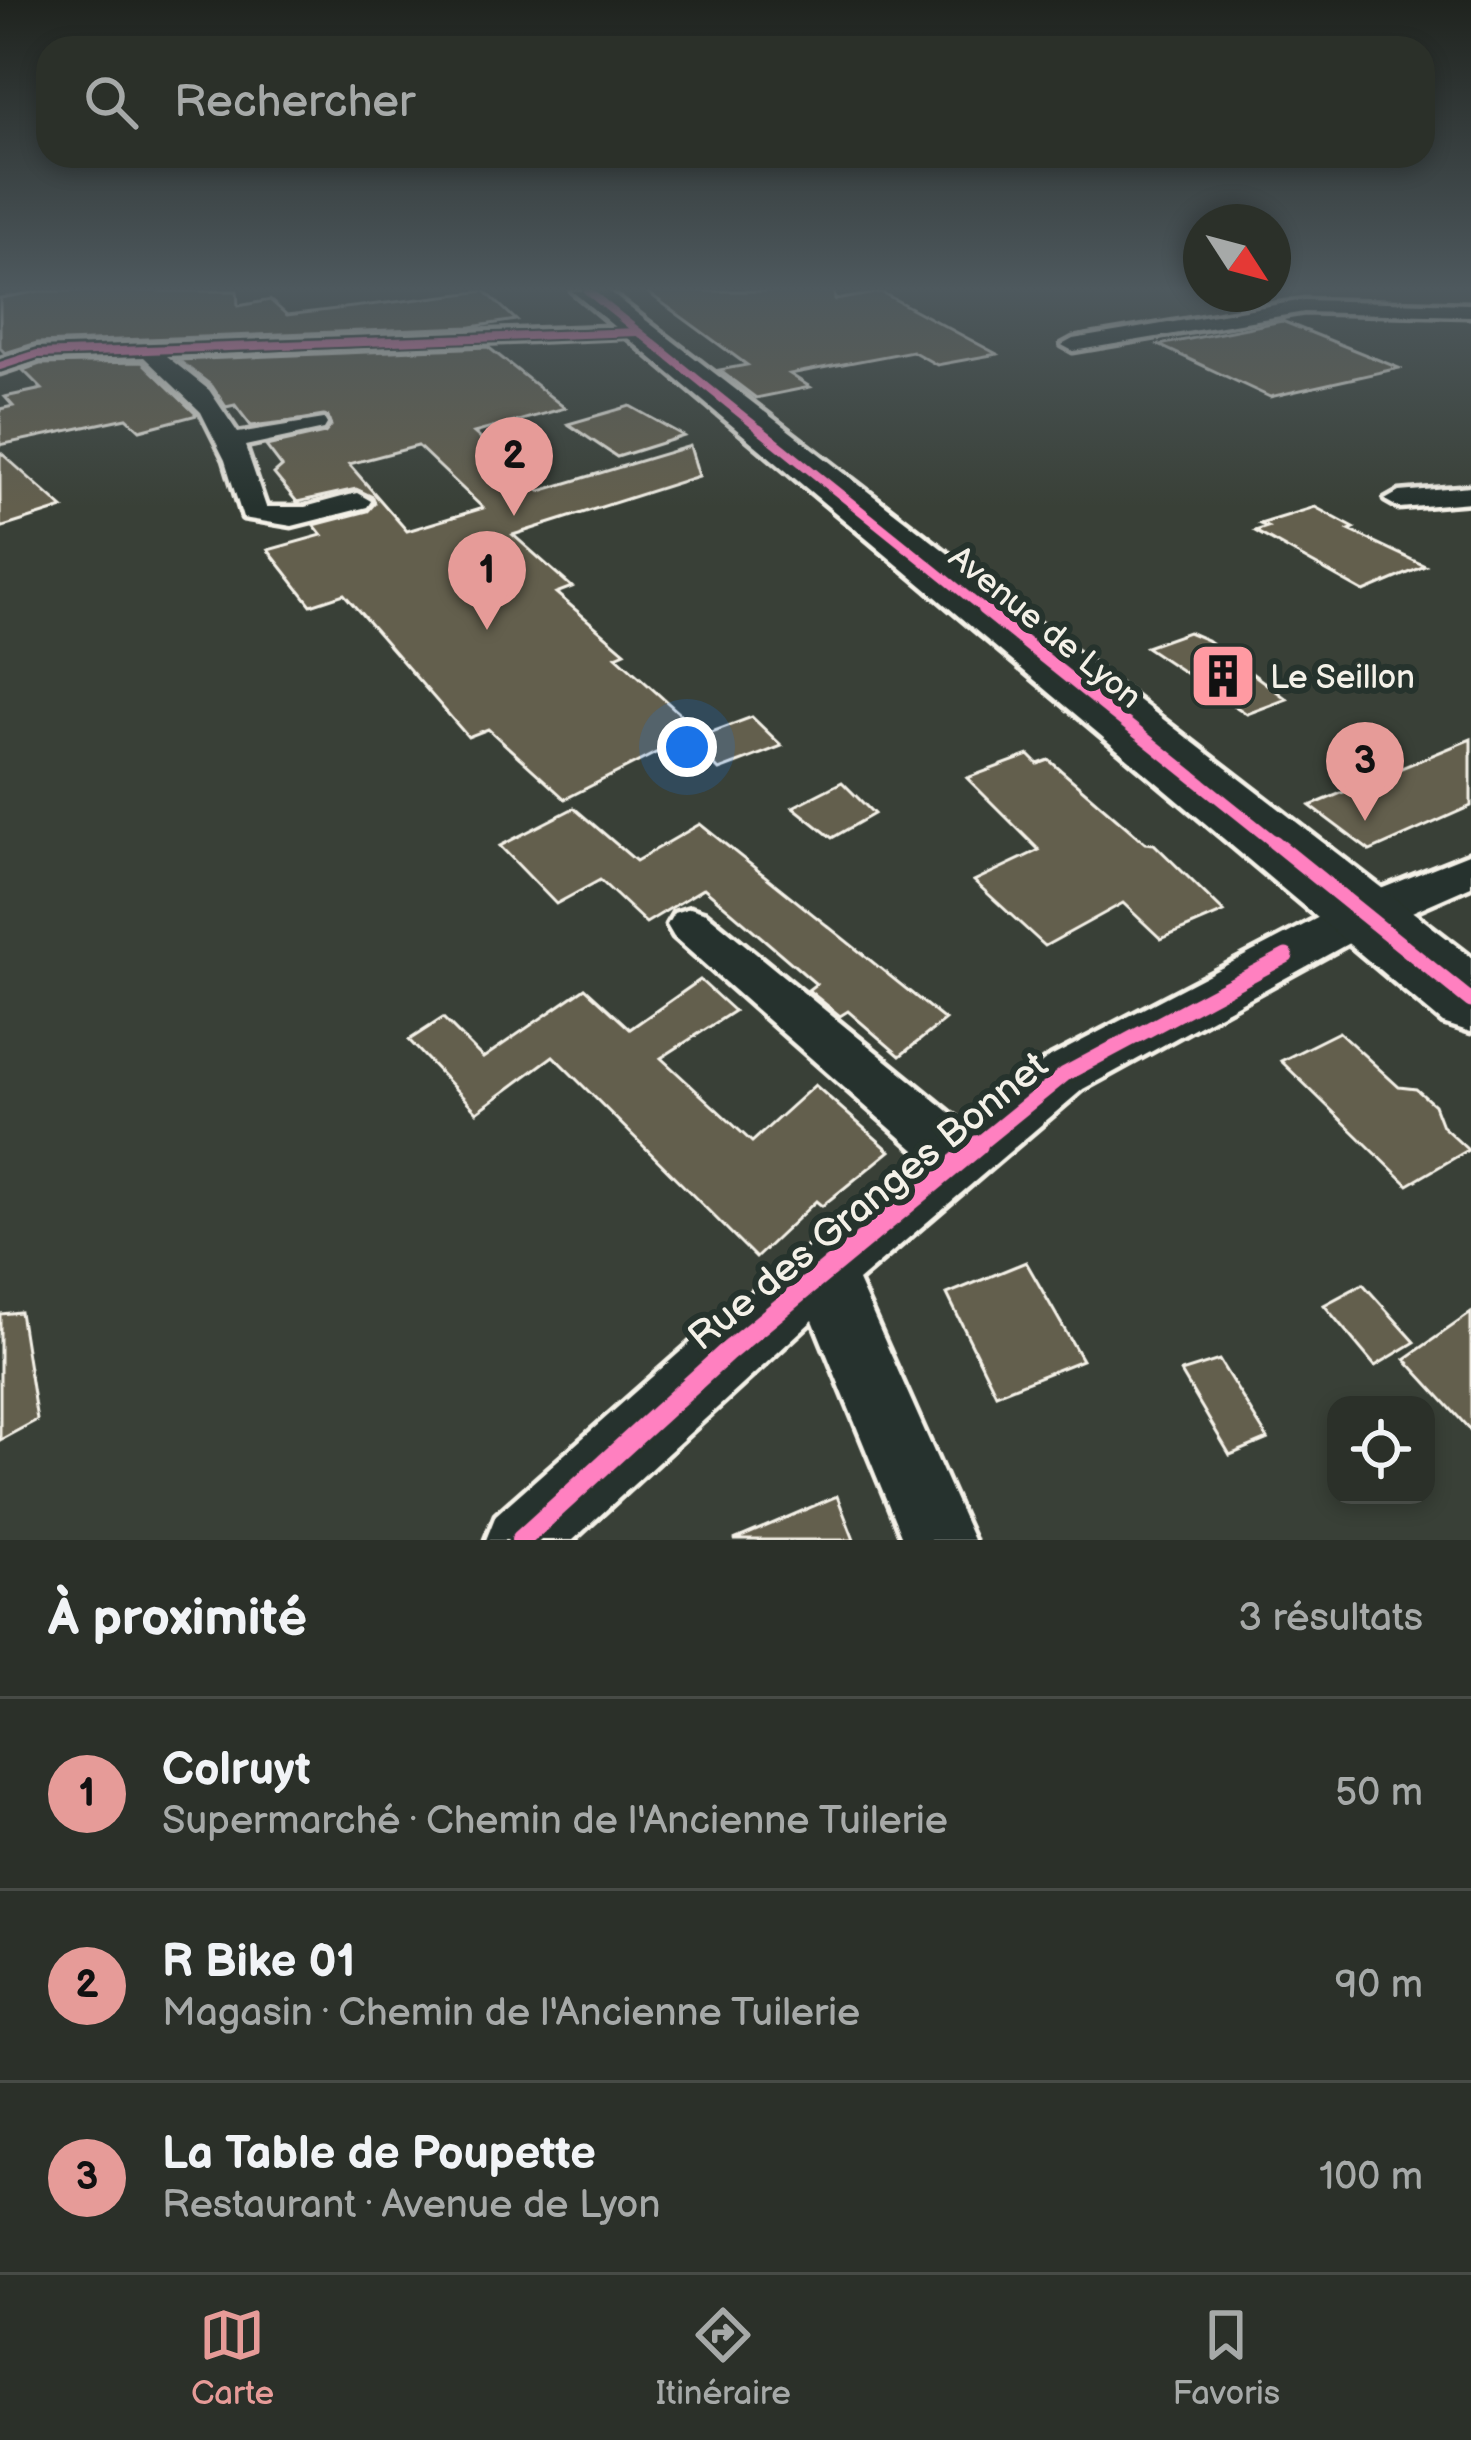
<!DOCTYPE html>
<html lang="fr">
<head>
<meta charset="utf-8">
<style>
	body { margin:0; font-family:"Balsamiq Sans",sans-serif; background:#333831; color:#f1f3f6 }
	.controls { position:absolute; right:36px; bottom:36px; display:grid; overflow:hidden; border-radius:24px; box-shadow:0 6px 18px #0003 }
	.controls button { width:108px; height:108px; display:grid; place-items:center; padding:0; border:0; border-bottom:3px solid #474b46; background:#2b3029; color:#f1f3f6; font:60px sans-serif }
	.compass { position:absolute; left:1183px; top:204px; width:108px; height:108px; border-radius:50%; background:#2b3029; box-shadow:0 6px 18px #0003; rotate:126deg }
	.you { position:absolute; left:687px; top:747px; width:42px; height:42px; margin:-30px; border:9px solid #fff; border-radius:50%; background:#1a73e8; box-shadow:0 0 0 18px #1a73e833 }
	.badge { display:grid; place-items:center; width:78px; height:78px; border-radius:50%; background:#e69b98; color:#111; font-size:39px; font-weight:700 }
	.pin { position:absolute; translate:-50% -99px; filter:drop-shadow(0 3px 6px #0008) }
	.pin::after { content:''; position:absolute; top:63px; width:42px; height:36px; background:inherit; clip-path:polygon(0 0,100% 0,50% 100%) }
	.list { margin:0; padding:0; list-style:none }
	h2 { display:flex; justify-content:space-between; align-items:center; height:156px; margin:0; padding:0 48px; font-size:51px }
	h2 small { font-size:39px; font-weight:400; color:#a6a9a8 }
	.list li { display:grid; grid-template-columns:78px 1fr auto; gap:36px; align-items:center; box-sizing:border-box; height:192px; padding:0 48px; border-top:3px solid #474b46 }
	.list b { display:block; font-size:45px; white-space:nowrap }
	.list p { margin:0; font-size:39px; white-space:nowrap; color:#a6a9a8 }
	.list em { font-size:39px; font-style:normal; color:#a6a9a8 }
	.icon { flex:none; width:66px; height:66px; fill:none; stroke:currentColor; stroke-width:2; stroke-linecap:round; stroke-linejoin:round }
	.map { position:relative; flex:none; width:1471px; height:1540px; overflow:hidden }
	.search { position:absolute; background:#2b3029; box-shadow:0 6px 18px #0003; left:36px; right:36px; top:36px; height:132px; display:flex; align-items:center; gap:30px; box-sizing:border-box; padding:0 42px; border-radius:36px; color:#a6a9a8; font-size:45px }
	.sheet { height:732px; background:#2b3029 }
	nav { display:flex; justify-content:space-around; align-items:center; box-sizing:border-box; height:168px; border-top:3px solid #474b46; background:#2b3029; font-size:33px; color:#a6a9a8 }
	nav a { display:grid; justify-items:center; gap:6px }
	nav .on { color:#e69b98 }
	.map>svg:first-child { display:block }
	.building { fill:#645e4d; stroke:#f4f1e8; stroke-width:3; fill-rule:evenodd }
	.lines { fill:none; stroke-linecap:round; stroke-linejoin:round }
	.street-casing { stroke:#f4f1e8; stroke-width:9 }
	.primary-casing { stroke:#f4f1e8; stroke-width:9 }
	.street { fill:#26332d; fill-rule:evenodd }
	.primary { fill:#26332d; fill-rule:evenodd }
	.cycleway-far4-casing { stroke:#26332d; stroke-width:12 }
	.cycleway-far3-casing { stroke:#26332d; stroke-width:15 }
	.cycleway-far2-casing { stroke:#26332d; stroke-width:20 }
	.cycleway-far1-casing { stroke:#26332d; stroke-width:22 }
	.cycleway-casing { stroke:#26332d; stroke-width:27 }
	.cycleway-far4 { stroke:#ff80c0; stroke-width:8 }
	.cycleway-far3 { stroke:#ff80c0; stroke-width:9 }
	.cycleway-far2 { stroke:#ff80c0; stroke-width:12 }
	.cycleway-far1 { stroke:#ff80c0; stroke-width:15 }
	.cycleway { stroke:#ff80c0; stroke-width:20 }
	.labels { text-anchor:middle; stroke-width:12; stroke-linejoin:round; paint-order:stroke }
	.street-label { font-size:33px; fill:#f4f1e8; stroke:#26332d }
	.poi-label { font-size:33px; fill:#f4f1e8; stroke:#26332d; text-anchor:start }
	.near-street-label { font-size:39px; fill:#f4f1e8; stroke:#26332d }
</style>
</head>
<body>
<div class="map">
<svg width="1471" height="1540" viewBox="0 0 1471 1540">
	<rect width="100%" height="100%" fill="#394037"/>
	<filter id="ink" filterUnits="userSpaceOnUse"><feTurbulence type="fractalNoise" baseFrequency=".00833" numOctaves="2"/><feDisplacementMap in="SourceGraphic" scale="24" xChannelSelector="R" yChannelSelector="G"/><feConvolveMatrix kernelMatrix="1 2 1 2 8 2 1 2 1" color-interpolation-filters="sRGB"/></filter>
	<g filter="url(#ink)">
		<g class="building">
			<path d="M40 291H237L238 306 270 300 287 315 485 291 516 320 471 327 37 343 5 353 0 348V298Z"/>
			<path d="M646 291H834L835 300 881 292 997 354 937 365 912 351 790 374 810 387 756 398 719 370 747 365Z"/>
			<path d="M1282 321 1399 368 1270 397 1159 345Z"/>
			<path d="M488 347 565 408 474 433 540 491 690 446 699 476 513 535 572 587 556 593 625 652 616 656 699 731 565 799 488 729 468 737 344 594 311 605 268 550 322 535 314 525 368 511 375 503 373 497 356 489 297 502 274 474 282 467 266 446 325 433 331 426 328 417 251 426 235 405 226 407 212 386 178 360ZM418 446 483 508 407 531 349 464Z"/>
			<path d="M142 362 197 415 140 430 127 418 0 445V409L13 406 5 397 42 389 23 370 40 364Z"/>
			<path d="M630 406 684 436 617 457 568 424Z"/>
			<path d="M0 452 63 508 0 528Z"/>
			<path d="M1315 507 1354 528 1349 530 1425 566 1364 592 1255 531 1267 527 1260 524Z"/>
			<path d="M1188 632 1207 640 1287 699 1247 714 1146 647Z"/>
			<path d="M752 717 782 746 719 770 690 740Z"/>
			<path d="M1471 739V806L1370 851 1310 806Z"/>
			<path d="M1029 755 1038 764 1049 760 1145 843 1154 844 1224 912 1161 939 1123 903 1045 946 974 881 1039 850 967 778Z"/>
			<path d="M842 782 874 814 832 838 793 807Z"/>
			<path d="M574 808 636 861 700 824 945 1020 900 1056 848 1011 840 1016 808 990 816 984 704 888 646 923 600 880 556 904 500 846Z"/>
			<path d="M700 980 734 1011 661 1058 752 1142 815 1085 890 1151 822 1206 816 1201 756 1258 553 1056 477 1112 409 1040 443 1018 483 1058 585 988 630 1029Z"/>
			<path d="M1339 1032 1399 1087 1416 1089 1434 1105 1442 1126 1468 1150 1408 1185 1281 1061Z"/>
			<path d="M1026 1262 1082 1360 996 1394 947 1294Z"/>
			<path d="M1363 1284 1415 1342 1375 1366 1324 1305Z"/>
			<path d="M20 1312 37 1420 0 1440V1314Z"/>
			<path d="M1471 1313V1431L1405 1359Z"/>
			<path d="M1219 1360 1268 1439 1230 1455 1181 1372Z"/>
			<path d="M837 1496 854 1540H734Z"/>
		</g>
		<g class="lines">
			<defs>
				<g id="street">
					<path d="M1304 300 1471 304V316L1304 312 1073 351 1062 345 1073 339Z"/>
					<path d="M637 326 647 332 644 336 166 356 209 390 238 433 324 419 327 424 324 429 245 446 266 507H305L357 493 371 501 367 507 292 526 243 518 225 460 201 412 144 357 39 360 0 373V359L37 347Z"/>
					<path d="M1471 486V502L1399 508 1385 500 1399 492Z"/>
					<path d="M1471 853V886L1380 926 1083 1089 858 1281 973 1540H903L813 1320 573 1540H486L496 1515 704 1331 923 1157 674 937 667 925 674 913 690 908 706 913 964 1124 1047 1059 1348 902Z"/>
				</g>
				<path id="primary" d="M572 291H608L1471 957V1032L1443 1023Z"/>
			</defs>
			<use href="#street" class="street-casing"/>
			<use href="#primary" class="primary-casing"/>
			<use href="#street" class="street"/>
			<use href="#primary" class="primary"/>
			<defs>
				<g id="cycleway-far4">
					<path d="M588 291 763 432"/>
					<path d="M0 366 37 354 637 332"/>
				</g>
				<path id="cycleway-far3" d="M759 429 987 612"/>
				<path id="cycleway-far2" d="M983 609 1278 845"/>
				<g id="cycleway-far1">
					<path d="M1274 842 1471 1001"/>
					<path d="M974 1148 1065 1074 1286 956"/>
				</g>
				<path id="cycleway" d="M521 1540 726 1353 978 1145"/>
			</defs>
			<use href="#cycleway-far4" class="cycleway-far4-casing"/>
			<use href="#cycleway-far3" class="cycleway-far3-casing"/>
			<use href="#cycleway-far2" class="cycleway-far2-casing"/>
			<use href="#cycleway-far1" class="cycleway-far1-casing"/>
			<use href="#cycleway" class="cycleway-casing"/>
			<use href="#cycleway-far4" class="cycleway-far4"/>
			<use href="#cycleway-far3" class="cycleway-far3"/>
			<use href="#cycleway-far2" class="cycleway-far2"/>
			<use href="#cycleway-far1" class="cycleway-far1"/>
			<use href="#cycleway" class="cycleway"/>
		</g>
	</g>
	<linearGradient id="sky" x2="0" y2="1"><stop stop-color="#1f231e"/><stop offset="0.57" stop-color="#4e595e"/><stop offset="1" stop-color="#4e595e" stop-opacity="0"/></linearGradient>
	<rect width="1471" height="507" fill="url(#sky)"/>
	<defs>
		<symbol id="building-square" viewBox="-11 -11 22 22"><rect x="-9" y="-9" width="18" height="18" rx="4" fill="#ff9aa2" stroke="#26332d"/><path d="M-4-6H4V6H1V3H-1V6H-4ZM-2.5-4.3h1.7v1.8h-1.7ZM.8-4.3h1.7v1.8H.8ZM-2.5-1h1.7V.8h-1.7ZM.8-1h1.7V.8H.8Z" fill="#111"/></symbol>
	</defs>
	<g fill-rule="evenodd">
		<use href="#building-square" x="1185" y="638" width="76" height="76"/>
	</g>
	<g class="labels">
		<g class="street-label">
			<text transform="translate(1046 626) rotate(39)" y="12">Avenue de Lyon</text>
		</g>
		<g class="poi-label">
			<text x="1270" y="688">Le Seillon</text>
		</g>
		<g class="near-street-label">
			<text transform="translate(867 1200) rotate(-39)" y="14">Rue des Granges Bonnet</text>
		</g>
	</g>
</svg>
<div class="controls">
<button><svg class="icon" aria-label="locate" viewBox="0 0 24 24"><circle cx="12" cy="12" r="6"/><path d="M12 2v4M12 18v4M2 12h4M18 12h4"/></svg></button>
</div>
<svg class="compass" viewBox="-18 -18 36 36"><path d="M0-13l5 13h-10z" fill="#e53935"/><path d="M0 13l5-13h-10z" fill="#a6a9a8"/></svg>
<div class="you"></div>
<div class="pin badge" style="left:487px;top:630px">1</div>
<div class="pin badge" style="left:514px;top:516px">2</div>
<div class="pin badge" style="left:1365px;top:821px">3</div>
<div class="search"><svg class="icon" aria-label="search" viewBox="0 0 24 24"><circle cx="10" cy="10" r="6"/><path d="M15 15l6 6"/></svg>Rechercher</div>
</div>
<section class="sheet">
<h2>À proximité<small>3 résultats</small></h2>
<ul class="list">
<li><span class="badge">1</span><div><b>Colruyt</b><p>Supermarché · Chemin de l'Ancienne Tuilerie</p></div><em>50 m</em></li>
<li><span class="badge">2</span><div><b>R Bike 01</b><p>Magasin · Chemin de l'Ancienne Tuilerie</p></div><em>90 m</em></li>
<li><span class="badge">3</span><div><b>La Table de Poupette</b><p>Restaurant · Avenue de Lyon</p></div><em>100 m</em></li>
</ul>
</section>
<nav>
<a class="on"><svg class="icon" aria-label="map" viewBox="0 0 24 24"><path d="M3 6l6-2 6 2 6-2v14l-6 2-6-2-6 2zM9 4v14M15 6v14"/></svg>Carte</a>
<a><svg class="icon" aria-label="directions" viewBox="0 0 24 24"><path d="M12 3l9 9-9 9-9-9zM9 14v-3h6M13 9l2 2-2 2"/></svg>Itinéraire</a>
<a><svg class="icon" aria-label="saved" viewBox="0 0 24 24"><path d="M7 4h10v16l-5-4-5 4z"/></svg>Favoris</a>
</nav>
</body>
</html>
